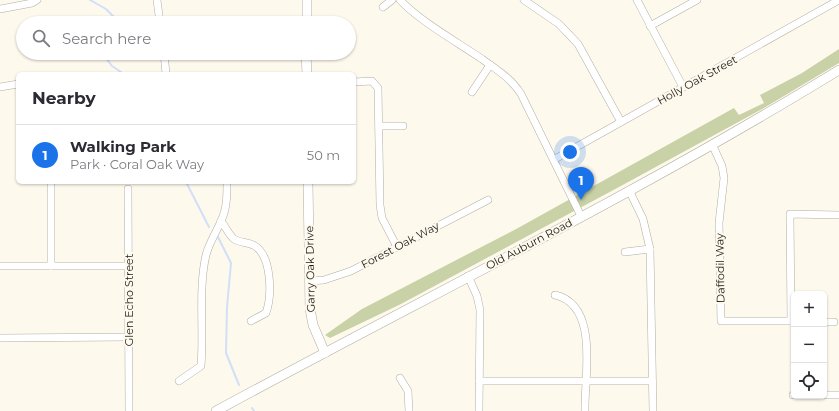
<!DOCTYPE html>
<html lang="en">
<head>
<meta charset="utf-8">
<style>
	body { margin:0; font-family:Montserrat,sans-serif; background:#f2f2f3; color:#2b2b33 }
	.controls { position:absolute; right:12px; bottom:12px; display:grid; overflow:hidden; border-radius:6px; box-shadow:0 1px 3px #0004 }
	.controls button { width:36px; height:36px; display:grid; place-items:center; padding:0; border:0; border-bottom:1px solid #e1e1e2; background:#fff; color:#2b2b33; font:20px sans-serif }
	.you { position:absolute; left:570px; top:152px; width:14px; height:14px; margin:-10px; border:3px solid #fff; border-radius:50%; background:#1a73e8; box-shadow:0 0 0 6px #1a73e833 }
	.badge { display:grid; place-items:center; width:26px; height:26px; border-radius:50%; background:#1a73e8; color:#fff; font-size:13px; font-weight:700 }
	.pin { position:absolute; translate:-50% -33px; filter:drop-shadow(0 1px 2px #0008) }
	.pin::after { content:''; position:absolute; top:21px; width:14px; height:12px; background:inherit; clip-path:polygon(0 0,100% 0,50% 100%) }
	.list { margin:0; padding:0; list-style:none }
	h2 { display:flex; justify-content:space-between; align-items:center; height:52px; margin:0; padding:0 16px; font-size:17px }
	h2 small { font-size:13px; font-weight:400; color:#7c7c81 }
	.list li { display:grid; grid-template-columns:26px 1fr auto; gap:12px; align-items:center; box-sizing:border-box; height:60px; padding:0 16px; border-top:1px solid #e1e1e2 }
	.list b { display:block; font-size:15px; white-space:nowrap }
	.list p { margin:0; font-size:13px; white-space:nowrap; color:#7c7c81 }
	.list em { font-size:13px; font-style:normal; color:#7c7c81 }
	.icon { flex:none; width:22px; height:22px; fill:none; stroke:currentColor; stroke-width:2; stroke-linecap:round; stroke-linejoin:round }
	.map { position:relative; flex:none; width:839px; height:411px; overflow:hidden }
	.search { position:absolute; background:#fff; box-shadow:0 1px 3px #0004; left:16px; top:16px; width:340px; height:44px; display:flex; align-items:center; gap:10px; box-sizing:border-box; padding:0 14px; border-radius:22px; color:#7c7c81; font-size:15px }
	.panel { position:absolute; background:#fff; box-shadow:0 1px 3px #0004; left:16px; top:72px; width:340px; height:112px; border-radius:6px }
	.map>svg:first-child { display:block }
	.green { fill:#c9d2a6 }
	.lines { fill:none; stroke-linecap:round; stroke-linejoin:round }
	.stream { stroke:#d1dff8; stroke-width:2 }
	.street-casing { stroke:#b2ada3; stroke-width:8 }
	.secondary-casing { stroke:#b2ada3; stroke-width:10 }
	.street { stroke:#fff; stroke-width:7 }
	.secondary { stroke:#fff; stroke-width:9 }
	.labels { text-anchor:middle; stroke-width:4; stroke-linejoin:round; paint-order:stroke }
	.street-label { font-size:11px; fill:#1c1a16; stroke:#fef9ed }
</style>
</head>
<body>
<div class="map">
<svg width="839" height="411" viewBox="0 0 839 411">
	<rect width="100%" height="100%" fill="#fef9ed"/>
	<path class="green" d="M839 49V63L764 108 619 187 401 304 330 338 325 335 362 309 518 228 734 108 739 115 764 103 760 95 802 73Z"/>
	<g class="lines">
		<g class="stream">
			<path d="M90 0 106 9 120 23"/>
			<path d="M102 53 112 66 124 74"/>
			<path d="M186 182 209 227"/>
			<path d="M218 237 231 263 227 307 226 353 239 385"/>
			<path d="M252 408 254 411"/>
		</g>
		<defs>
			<g id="street">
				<path d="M157 0 160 23"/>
				<path d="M400 0C421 22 457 42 482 59 497 70 511 78 521 94L581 216"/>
				<path d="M524 0 559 24 578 44 621 122"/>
				<path d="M637 0 683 87"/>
				<path d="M383 7 392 0"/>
				<path d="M0 9 32 3 37 0"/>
				<path d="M650 26 697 0"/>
				<path d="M164 53 166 74"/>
				<path d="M354 82 372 81 378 88 380 205 382 218 397 247"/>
				<path d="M0 87 18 84"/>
				<path d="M472 92 490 65"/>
				<path d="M379 126H403"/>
				<path d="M712 144 722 166 724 178 719 223 721 321H794"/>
				<path d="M555 159 839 0"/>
				<path d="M128 189 129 411"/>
				<path d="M629 190 643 219 650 249 653 411"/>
				<path d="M221 221C225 226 229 235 234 239 240 243 249 242 255 246 272 257 272 296 266 313L251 321"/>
				<path d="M625 252 650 249"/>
				<path d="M0 266H128"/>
				<path d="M51 266V182"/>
				<path d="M468 276 477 296 480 310 479 411"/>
				<path d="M309 281 324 280 351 271 488 200"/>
				<path d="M555 295C600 305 584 377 585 411"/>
				<path d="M791 321 790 214 839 215"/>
				<path d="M824 322H834"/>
				<path d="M0 338 129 337"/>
				<path d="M400 378 408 391 409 411"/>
				<path d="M179 381 201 366C204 330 198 290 206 255 209 243 216 233 221 221 227 209 227 195 227 182"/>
				<path d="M479 381H652"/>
				<path d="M793 395H794"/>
				<path d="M824 395H839"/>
			</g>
			<g id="secondary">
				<path d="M307 0V23"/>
				<path d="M306 53 307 74"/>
				<path d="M308 182 310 309 313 325 325 353"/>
				<path d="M216 411C424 298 637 194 839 70"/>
			</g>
		</defs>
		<use href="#street" class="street-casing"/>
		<use href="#secondary" class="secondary-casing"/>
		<use href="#street" class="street"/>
		<use href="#secondary" class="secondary"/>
	</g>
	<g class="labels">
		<g class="street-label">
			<text transform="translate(697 80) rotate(-29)" y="4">Holly Oak Street</text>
			<text transform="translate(529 244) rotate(-28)" y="4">Old Auburn Road</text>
			<text transform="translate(400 245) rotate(-28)" y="4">Forest Oak Way</text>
			<text transform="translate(720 268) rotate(-91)" y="4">Daffodil Way</text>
			<text transform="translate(310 269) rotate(-91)" y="4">Garry Oak Drive</text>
			<text transform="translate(129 300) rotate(-90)" y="4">Glen Echo Street</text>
		</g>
	</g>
</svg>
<div class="controls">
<button>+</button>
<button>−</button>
<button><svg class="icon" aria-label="locate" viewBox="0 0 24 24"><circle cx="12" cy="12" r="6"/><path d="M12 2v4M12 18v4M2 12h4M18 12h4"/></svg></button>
</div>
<div class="you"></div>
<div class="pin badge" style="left:581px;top:200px">1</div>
<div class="search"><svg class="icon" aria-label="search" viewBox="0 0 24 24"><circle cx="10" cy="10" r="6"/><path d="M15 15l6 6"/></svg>Search here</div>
<section class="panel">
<h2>Nearby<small></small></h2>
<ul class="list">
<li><span class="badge">1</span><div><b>Walking Park</b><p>Park · Coral Oak Way</p></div><em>50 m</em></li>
</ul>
</section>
</div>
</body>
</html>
